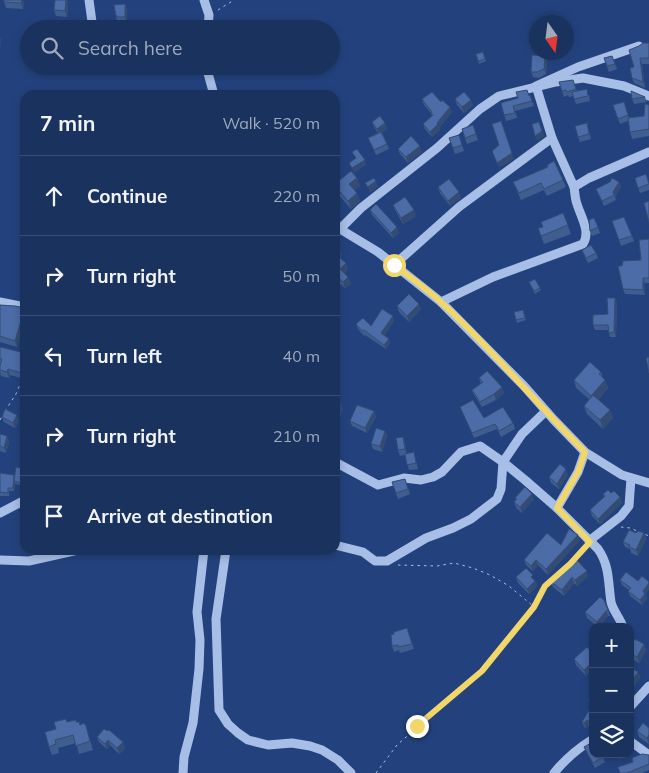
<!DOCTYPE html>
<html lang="en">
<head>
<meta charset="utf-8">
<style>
	body { margin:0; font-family:Mulish,sans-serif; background:#273e67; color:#f1f3f6 }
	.controls { position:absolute; right:15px; bottom:15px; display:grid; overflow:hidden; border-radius:10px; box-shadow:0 2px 8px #0003 }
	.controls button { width:45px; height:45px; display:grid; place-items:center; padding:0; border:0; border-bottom:1px solid #384d73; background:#1a325e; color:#f1f3f6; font:25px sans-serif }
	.compass { position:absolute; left:529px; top:15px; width:45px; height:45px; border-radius:50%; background:#1a325e; box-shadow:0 2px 8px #0003; rotate:166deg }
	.stop { position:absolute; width:15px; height:15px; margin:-11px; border:4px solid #f1d66a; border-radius:50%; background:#fff }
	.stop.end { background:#f1d66a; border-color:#fff; box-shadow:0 1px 5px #0008 }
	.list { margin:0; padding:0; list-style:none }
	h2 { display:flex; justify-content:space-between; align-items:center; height:65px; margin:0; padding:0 20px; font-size:21px }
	h2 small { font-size:16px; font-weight:400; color:#9faabc }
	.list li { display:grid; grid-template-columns:32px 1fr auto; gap:15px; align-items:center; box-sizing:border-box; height:80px; padding:0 20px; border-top:1px solid #384d73 }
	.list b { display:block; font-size:19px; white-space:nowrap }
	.list em { font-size:16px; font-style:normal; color:#9faabc }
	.icon { flex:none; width:28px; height:28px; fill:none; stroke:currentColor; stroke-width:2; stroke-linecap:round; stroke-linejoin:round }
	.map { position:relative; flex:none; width:649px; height:773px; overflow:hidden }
	.search { position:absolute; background:#1a325e; box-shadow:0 2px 8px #0003; left:20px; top:20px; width:320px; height:55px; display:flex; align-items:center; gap:12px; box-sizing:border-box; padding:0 18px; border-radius:28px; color:#9faabc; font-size:19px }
	.panel { position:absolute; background:#1a325e; box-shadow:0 2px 8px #0003; left:20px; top:90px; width:320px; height:465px; border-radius:15px }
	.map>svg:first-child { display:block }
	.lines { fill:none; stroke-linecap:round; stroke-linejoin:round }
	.path { stroke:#a7bee6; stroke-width:1; stroke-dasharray:2.5 4; stroke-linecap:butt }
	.minor { stroke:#a7bee6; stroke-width:9 }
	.wall { fill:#405d8f }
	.shaded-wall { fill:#344c74 }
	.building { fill:#4b6ca6; stroke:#344c74 }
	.route { stroke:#f1d66a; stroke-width:6 }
</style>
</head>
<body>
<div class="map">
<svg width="649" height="773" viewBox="0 0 649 773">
	<rect width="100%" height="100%" fill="#23427d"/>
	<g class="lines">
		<g class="path">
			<path d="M218 10 234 0"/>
			<path d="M5 411 16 394 23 377"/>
			<path d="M0 420 3 414"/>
			<path d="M621 527 630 528 649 536"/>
			<path d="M398 565 437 566 454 563 473 568 490 575 509 586 533 606"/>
			<path d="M376 773 397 745 481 671 534 607 545 586 585 548"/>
		</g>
		<g class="minor">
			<path d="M89 0 93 29"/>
			<path d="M204 0 209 15 208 29"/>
			<path d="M206 66 214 95"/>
			<path d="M574 187 552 138 536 86 578 67 639 46"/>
			<path d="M335 226 378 252 441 302 524 386 554 420 585 452 622 475 649 483"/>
			<path d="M340 229 361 208 437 148 480 109 499 96 556 82 583 78 624 86 649 96"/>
			<path d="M394 265 459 207 552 138"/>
			<path d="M0 302 25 307"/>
			<path d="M441 302 493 277 583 244C591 232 581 217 577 204 575 199 575 193 574 187L589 178 649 152"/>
			<path d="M335 462 378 485 404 478 421 480 433 477 442 472 461 452 480 446 503 462 525 480 557 508 598 549C610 566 608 583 611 602 613 611 620 618 623 627"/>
			<path d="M557 508 578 472 585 452"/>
			<path d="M0 513 25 500"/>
			<path d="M589 541 621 516 629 506 631 478"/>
			<path d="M335 545 363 552 375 561H387L426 538 453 528 471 519 497 499 501 489 503 462 522 434 546 411"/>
			<path d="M226 550 216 619 219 710 228 724 238 733 248 740 268 745 292 743 310 746 322 750 338 760 351 773"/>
			<path d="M0 560 29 561 78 550"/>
			<path d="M630 707 649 686"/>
			<path d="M630 741 649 755"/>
			<path d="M183 773 184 757 193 723 199 669 200 640 197 612 204 550"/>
			<path d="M554 773C566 758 577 749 593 739"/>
		</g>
	</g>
	<g class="wall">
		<path d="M55 0H67L68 4 67 17 56 16 54 10Z"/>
		<path d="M24 1 23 9 6 8 4 2Z"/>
		<path d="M125 4 127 9V22L120 23V21H117L116 16Z"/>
		<path d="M649 43V64H642L645 88 634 83 632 78 634 67Z"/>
		<path d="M483 52 486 61 479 64 476 54Z"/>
		<path d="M612 56 617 69 609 72 604 58Z"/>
		<path d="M547 61 546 74 539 78 533 77 531 72Z"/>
		<path d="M573 80 577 91 589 95 590 101 576 104 573 96 569 97 568 95 564 97 559 82Z"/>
		<path d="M530 95 532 101 534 106 515 111 517 118 506 121 501 103Z"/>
		<path d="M645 97 647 102 634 104 632 99Z"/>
		<path d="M422 99 441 102 452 112 439 128 440 130 432 137 425 129 423 124 432 116 431 113 424 105Z"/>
		<path d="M455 99 473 105 464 113 457 105Z"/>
		<path d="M624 102 629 118 644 116 649 105V136L632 139 630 132 628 121 620 124 613 105Z"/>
		<path d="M372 122 385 123 387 129 382 132 389 149 376 155 368 138 378 133 374 127Z"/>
		<path d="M587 123 591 139 580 142 578 137Z"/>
		<path d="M473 125 478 140 467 144 462 129Z"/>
		<path d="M459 135 464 151 455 154 449 138Z"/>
		<path d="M398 149 422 152 408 163 400 154Z"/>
		<path d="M548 167 563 180 566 187 547 196 544 190 521 200 513 182Z"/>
		<path d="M357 178 360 186 354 190 360 201 351 209 337 193 335 187V184Z"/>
		<path d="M635 178 649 183V190L640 193Z"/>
		<path d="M619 182 621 187 615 197 616 200 604 206 596 189Z"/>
		<path d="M438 187 461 198 450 206 440 193Z"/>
		<path d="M393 205 416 216 403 224 395 210Z"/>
		<path d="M370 210 399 233 393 238 372 215Z"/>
		<path d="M563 213 571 234 544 244 538 228 543 227Z"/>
		<path d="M624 217 634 241 621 246 612 221Z"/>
		<path d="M598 227 600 233 592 236 590 231Z"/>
		<path d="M649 239V283H645V295L625 294 623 289 622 266 641 260Z"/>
		<path d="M335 244 342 255 340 257 348 269 345 273 351 284 345 288 335 280Z"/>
		<path d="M582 250 596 253 598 258 588 263 584 255Z"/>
		<path d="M529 282 540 288 541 290 535 294Z"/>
		<path d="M615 298 617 303 616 337H610L608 330H595L593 325 608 314Z"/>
		<path d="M0 305 25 308V327H23L17 347 0 342Z"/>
		<path d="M397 306 421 309 409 322 399 312Z"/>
		<path d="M524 313 526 320 517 323 516 320Z"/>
		<path d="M394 321 384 335 389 339 390 343 386 349 365 335 364 336 358 329 356 324 371 326Z"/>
		<path d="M0 347 25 353V379L10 375 9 378 1 376 0 372Z"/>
		<path d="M601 372 603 378 605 380 608 388 598 400 610 410 613 418 603 429 587 414 584 406 589 399 576 388 574 380Z"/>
		<path d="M479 378 504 393 496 400 482 407 474 395 472 390 481 384Z"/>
		<path d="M335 401 341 404 343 410 339 419 335 418Z"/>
		<path d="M460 407 484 418 513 423 515 429 501 437 497 429 474 438Z"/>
		<path d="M374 411 376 417 367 433 352 426 350 421Z"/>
		<path d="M2 417 19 421 15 428 4 422Z"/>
		<path d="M385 431 387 436 382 452 373 449 371 444Z"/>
		<path d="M0 434 9 442 6 453 0 451Z"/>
		<path d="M403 437 405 442 406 453 414 452 418 469 409 470 405 455 400 456 398 450Z"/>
		<path d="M25 469V486L15 484 14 491H9V496H0V473L15 477Z"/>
		<path d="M568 475 559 489 551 483 549 477Z"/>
		<path d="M405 479 410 494 398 499 392 482Z"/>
		<path d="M603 494 620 497 622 503 600 524 592 516 590 510 604 497Z"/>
		<path d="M515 498 534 499 522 513 516 508 514 502 516 500Z"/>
		<path d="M636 533H644L646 539 638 556 631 553 630 549 625 547 623 542Z"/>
		<path d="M580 540 548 575 538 565 533 571 526 565 524 560 561 545Z"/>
		<path d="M576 561 588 576 577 586 574 583 564 596 553 587 551 582Z"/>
		<path d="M516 577 535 580 537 586 529 594 518 583Z"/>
		<path d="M620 580 648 581 649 584 646 594 647 599 642 605 630 596 628 591 629 590 622 585Z"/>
		<path d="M608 610 610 616H608L599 627H598L587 618 585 612Z"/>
		<path d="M407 628 414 649 400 653 399 650 394 652 392 646 394 634Z"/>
		<path d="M644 644 646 650 639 663 630 658V646Z"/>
		<path d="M587 647 586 676 576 665 574 659Z"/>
		<path d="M630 667 638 672 640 677 635 685 630 682Z"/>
		<path d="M593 695V728L589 726 586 728 584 727 582 722 591 706 590 705 588 699Z"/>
		<path d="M67 722H76L80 725 86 726 93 750 79 754 76 743 58 748 59 753 52 755 49 747 56 729Z"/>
		<path d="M643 723 649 744 639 737 637 731Z"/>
		<path d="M97 737 123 742 125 748 119 754 110 745 107 749 99 742Z"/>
		<path d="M584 747 603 757 605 762 595 768 586 752Z"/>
		<path d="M616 754H628L619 759Z"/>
		<path d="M649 755V770L642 773H620L633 762Z"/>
	</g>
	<g class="shaded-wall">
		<path d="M22 0 24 1 23 9 21 3Z"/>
		<path d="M66 0 68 4 67 17 65 11Z"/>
		<path d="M125 4 127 9V22L125 17Z"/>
		<path d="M0 37 1 39 0 51Z"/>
		<path d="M545 56 547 61 546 74 544 69Z"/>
		<path d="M640 58 642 64 645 88 643 82Z"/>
		<path d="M471 100 473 105 464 113 462 107Z"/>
		<path d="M450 107 452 112 439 128 440 130 432 137 430 132Z"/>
		<path d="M501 121 514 159 499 168 497 163 512 153Z"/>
		<path d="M539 122 544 136 537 141 535 136Z"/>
		<path d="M385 123 387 129 379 134 377 129Z"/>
		<path d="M420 146 422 152 408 163 406 157Z"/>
		<path d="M365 160 366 165 354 173 352 168Z"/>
		<path d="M357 178 360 186 352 192 349 184Z"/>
		<path d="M376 181 378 187 370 193 368 187Z"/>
		<path d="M619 182 621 187 615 197 613 192Z"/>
		<path d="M459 192 461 198 450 206 448 201Z"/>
		<path d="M357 193 360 201 351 209 348 201Z"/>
		<path d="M414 210 416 216 403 224 401 218Z"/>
		<path d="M397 227 399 233 393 238 391 233Z"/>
		<path d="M340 249 342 255 337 260 335 253Z"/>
		<path d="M346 263 348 269 343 275 340 269Z"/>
		<path d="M348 277 351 284 345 288 343 282Z"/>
		<path d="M643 278 645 283V295L643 290Z"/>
		<path d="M615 298 617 303 616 337 614 332Z"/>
		<path d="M419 304 421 309 409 322 407 316Z"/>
		<path d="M393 316 394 321 383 338 381 333Z"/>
		<path d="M21 321 23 327 17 347 15 341Z"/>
		<path d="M389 339 390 343 386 349 384 345Z"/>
		<path d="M8 369 10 375 9 378 7 372Z"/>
		<path d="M605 380 608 388 594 404 591 396Z"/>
		<path d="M502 387 504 393 496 400 494 394Z"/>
		<path d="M341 404 343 410 339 419 337 414Z"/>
		<path d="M610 410 613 418 603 429 600 420Z"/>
		<path d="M374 411 376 417 367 433 365 428Z"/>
		<path d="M17 415 19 421 15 428 13 423Z"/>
		<path d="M385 431 387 436 382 452 380 446Z"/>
		<path d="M7 436 9 442 6 453 4 448Z"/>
		<path d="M403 437 405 442 407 455 405 449Z"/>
		<path d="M566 469 568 475 559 489 557 484Z"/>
		<path d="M14 475V481L15 484 14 491 13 488Z"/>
		<path d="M532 494 534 499 522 513 520 507Z"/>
		<path d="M620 497 622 503 600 524 598 519Z"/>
		<path d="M644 533 646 539 638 556 636 550Z"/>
		<path d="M578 535 580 540 548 575 546 569Z"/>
		<path d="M536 560 538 565 533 571 531 566Z"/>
		<path d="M587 571 588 576 577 586 575 580Z"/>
		<path d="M572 577 574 583 564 596 562 590Z"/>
		<path d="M535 581 537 586 529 594 527 589Z"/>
		<path d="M649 583V590L646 594 647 599 642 605 640 600 643 591Z"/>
		<path d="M606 611 608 616 599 627H598L597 622Z"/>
		<path d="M644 644 646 650 639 663 637 657Z"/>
		<path d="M593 662V670L586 676 584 670Z"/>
		<path d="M638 672 640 677 635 685 633 679Z"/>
		<path d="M587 720 589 726 586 728 584 723Z"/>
		<path d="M649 735V744L647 738Z"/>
		<path d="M108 740 110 745 107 749 105 744Z"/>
		<path d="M123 742 125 748 119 754 117 748Z"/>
	</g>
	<g class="building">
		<path d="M4 0H22L21 3 4 2Z"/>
		<path d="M55 0H66L65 11 54 10Z"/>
		<path d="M125 4V17H119L118 16H116L114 5Z"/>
		<path d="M643 43H649V58H640L643 82 632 78 630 68 634 67 629 50 639 46Z"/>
		<path d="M483 52 485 59 478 61 476 54Z"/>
		<path d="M532 55 545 56 544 69 537 72H531Z"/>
		<path d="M612 56 615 64 607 66 604 58Z"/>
		<path d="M573 80 576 89 567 92 566 90 562 91 559 82Z"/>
		<path d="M587 89 588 96 574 99 572 92Z"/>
		<path d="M527 90 529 96 530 95 532 101 513 106 515 113 504 115 501 103 518 98 516 92Z"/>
		<path d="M631 91 645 97 632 99Z"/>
		<path d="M432 92 441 102 442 100 450 107 437 123 438 124 430 132 423 124 433 115 431 114 432 112 422 99Z"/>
		<path d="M464 92 471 100 462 107 455 99Z"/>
		<path d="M624 102 628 115 618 119 613 105Z"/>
		<path d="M645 104 649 105V129L630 132 628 118 644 116Z"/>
		<path d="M380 116 385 123 377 129 372 122Z"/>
		<path d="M501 121 512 153 497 163 492 151 499 145 492 124Z"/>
		<path d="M539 122 542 131 535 136 532 124Z"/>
		<path d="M587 123 589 134 578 137 575 126Z"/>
		<path d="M473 125 476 134 465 138 462 129Z"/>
		<path d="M381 132 387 144 374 150 368 138Z"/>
		<path d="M459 135 462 145 453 148 449 138Z"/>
		<path d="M411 136 420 146 406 157 398 149Z"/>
		<path d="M357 149 365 160 352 168 349 163 356 158 352 152Z"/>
		<path d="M554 161 563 180 544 189 541 183 519 193 513 182 548 167 547 165Z"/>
		<path d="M351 171 357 178 349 184 357 193 348 201 335 186V184Z"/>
		<path d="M646 174 649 184 638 188 635 178Z"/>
		<path d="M374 178 376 181 368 187 365 183Z"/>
		<path d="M612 178 619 182 613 192 614 195 602 201 596 189 610 182Z"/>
		<path d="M449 179 459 192 448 201 438 187Z"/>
		<path d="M405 197 414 210 401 218 393 205Z"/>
		<path d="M649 201V222L644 203Z"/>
		<path d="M376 204 397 227 391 233 370 210Z"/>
		<path d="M563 213 568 225 541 236 538 228 543 227 541 222Z"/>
		<path d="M624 217 632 236 619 240 612 221Z"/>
		<path d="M594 218 598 227 590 231 589 220Z"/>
		<path d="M649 239V278H643V290L623 289 618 266H622L623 261 641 260 639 240Z"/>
		<path d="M335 244 340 249 335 253Z"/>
		<path d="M591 245 596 253 586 258 582 250Z"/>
		<path d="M335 254 346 263 340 269 348 277 343 282 335 275Z"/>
		<path d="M535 279 540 288 534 291 529 282Z"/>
		<path d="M409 294 419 304 407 316 397 306Z"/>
		<path d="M607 298H615L614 332 609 333 608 325H593V315L608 314Z"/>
		<path d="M0 305 15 306 25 308V321H21L15 341 0 336Z"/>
		<path d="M382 309 393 316 381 333 389 339 384 345 364 330 362 331 356 324 363 318 371 326Z"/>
		<path d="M523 310 525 318 516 320 514 312Z"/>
		<path d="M0 347 25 353V374L8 369 7 372 0 370V366L2 359H0Z"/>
		<path d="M649 357V373L646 358Z"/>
		<path d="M590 362 601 372 599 374 605 380 591 396 574 380Z"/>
		<path d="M487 371 502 387 494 394 480 402 472 390 483 382 479 378Z"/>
		<path d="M593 395 610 410 600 420 584 406Z"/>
		<path d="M473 400 484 418 503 407 513 423 499 431 495 424 472 433 460 407Z"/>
		<path d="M335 401 341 404 337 414 335 413Z"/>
		<path d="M357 405 374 411 365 428 350 421Z"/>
		<path d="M5 409 17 415 13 423 2 417Z"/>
		<path d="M376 428 385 431 380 446 371 444Z"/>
		<path d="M0 434 7 436 4 448 0 446Z"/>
		<path d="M403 437 405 449 398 450 396 438Z"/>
		<path d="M414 452 416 463 407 465 405 454Z"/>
		<path d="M560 464 566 469 557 484 549 477Z"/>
		<path d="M16 467 25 469V479L24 484 14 481Z"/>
		<path d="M0 473 14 475 13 488H8V493L0 492Z"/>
		<path d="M405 479 408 489 396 493 392 482Z"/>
		<path d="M525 487 532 494 520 507 514 502 517 499 515 498Z"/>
		<path d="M608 490 611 493 614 491 620 497 598 519 590 510 605 496 603 494Z"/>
		<path d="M569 529 578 535 546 569 536 560 531 566 524 560 547 533 561 545Z"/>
		<path d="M629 530 636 533 638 531 644 533 636 550 629 547 630 545 623 542Z"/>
		<path d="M576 561H578L587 571 575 580 572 577 562 590 551 582Z"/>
		<path d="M526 568 533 575 531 577 535 581 527 589 516 577Z"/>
		<path d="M626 572 638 581 642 576 648 581 649 583 643 591 645 594 640 600 628 591 631 588 620 580Z"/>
		<path d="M600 597 604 600 608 610 606 611 597 622 585 612Z"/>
		<path d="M407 628 412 644 398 647V645L392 646 391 635 394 634V632Z"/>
		<path d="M635 639 644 644 637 657 630 653V646Z"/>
		<path d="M587 647 593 654V662L584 670 574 659Z"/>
		<path d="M630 667 638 672 633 679 630 677Z"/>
		<path d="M593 695V724L587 720 584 723 582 722 593 704 588 699Z"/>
		<path d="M66 719 67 722 76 720V722H79L80 725 84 723 86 726 90 741 76 746 73 735 55 740 56 744 49 747 45 732 56 729 54 722Z"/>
		<path d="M643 723 649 728V735L647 738 637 731Z"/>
		<path d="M104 729 108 731 109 730 123 742 117 748 108 740 105 744 97 737Z"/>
		<path d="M593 742V754H602L603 757 593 763 584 747Z"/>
		<path d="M642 754 649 755V764L627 773H620L618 767 633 762 632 758Z"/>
	</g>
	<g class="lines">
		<path class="route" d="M394 265C410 277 427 289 442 303 492 349 536 403 585 452L578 472 557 508 590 542 570 564 545 586 534 607 482 671 417 726"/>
	</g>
</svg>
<div class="controls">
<button>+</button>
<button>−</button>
<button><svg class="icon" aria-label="layers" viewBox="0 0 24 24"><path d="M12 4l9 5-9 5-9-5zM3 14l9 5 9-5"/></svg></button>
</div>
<svg class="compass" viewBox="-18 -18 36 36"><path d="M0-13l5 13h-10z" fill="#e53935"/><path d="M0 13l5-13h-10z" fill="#9faabc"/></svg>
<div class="stop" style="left:394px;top:265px"></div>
<div class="stop end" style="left:417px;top:726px"></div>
<div class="search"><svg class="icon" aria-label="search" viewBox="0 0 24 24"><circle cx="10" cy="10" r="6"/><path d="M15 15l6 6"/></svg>Search here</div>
<section class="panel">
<h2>7 min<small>Walk · 520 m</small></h2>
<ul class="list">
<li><svg class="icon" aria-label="ahead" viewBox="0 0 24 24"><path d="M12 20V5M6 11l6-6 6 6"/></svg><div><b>Continue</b></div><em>220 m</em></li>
<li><svg class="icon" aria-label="right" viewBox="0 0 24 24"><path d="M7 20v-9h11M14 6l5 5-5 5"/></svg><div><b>Turn right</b></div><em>50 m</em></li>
<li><svg class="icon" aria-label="left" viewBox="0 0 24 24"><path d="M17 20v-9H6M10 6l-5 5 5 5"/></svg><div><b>Turn left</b></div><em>40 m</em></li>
<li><svg class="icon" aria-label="right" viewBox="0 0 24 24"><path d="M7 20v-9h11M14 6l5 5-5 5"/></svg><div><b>Turn right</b></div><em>210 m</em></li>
<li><svg class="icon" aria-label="arrive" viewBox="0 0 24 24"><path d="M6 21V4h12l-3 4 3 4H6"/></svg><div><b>Arrive at destination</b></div></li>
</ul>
</section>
</div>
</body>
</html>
